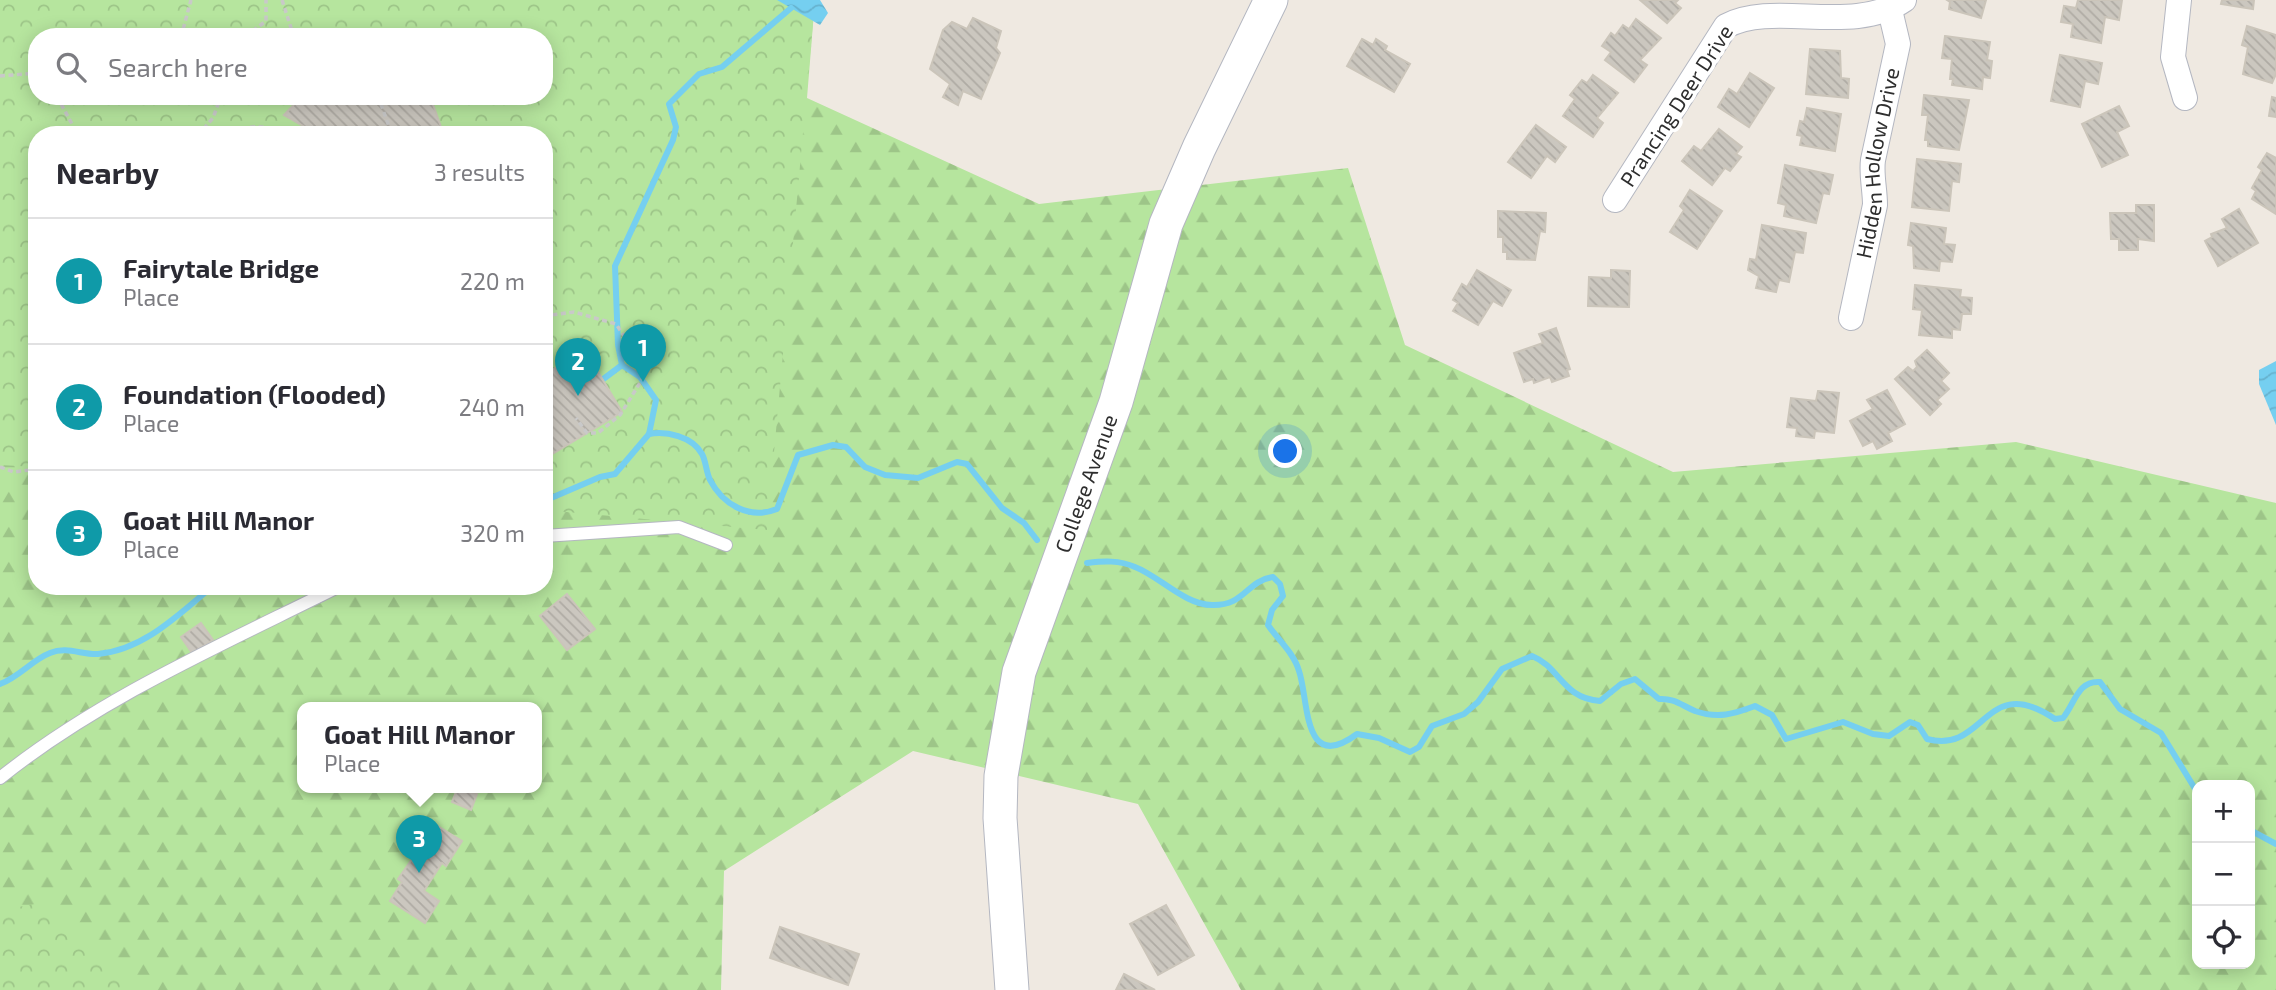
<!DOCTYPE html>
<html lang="en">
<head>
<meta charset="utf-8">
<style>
	body { margin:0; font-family:"Exo 2",sans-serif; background:#f2f2f3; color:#2b2b33 }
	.controls { position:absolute; right:21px; bottom:21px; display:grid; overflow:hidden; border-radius:14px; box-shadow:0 4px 18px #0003 }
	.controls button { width:63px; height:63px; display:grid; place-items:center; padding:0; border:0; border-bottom:2px solid #e1e1e2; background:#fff; color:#2b2b33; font:35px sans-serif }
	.you { position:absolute; left:1286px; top:452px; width:24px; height:24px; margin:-18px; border:5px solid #fff; border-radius:50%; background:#1a73e8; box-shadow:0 0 0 10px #1a73e833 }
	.badge { display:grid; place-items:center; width:46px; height:46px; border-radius:50%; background:#4264fb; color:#fff; font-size:23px; font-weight:700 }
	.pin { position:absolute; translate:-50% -58px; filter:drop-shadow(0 2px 4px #0008) }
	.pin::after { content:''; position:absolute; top:37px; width:24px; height:21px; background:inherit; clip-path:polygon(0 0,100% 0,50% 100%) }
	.popup { position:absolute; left:297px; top:702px; width:245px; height:91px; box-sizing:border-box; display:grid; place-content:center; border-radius:14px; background:#fff; filter:drop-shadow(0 2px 5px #0005); font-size:23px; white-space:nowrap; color:#7c7c81 }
	.popup b { font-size:26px; color:#2b2b33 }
	.popup::after { content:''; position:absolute; left:50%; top:100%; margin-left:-14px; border:14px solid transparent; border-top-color:#fff }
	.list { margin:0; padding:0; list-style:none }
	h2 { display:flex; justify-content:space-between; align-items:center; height:91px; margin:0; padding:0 28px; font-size:30px }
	h2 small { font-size:23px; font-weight:400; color:#7c7c81 }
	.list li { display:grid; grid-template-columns:46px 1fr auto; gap:21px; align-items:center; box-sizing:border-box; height:126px; padding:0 28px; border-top:2px solid #e1e1e2 }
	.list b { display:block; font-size:26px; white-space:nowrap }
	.list p { margin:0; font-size:23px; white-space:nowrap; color:#7c7c81 }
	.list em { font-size:23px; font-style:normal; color:#7c7c81 }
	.icon { flex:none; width:38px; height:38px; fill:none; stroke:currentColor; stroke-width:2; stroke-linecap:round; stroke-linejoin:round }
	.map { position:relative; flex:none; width:2276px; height:990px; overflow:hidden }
	.search { position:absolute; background:#fff; box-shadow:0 4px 18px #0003; left:28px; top:28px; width:525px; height:77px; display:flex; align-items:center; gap:18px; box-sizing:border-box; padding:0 24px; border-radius:28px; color:#7c7c81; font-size:26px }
	.panel { position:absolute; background:#fff; box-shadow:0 4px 18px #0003; left:28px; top:126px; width:525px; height:469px; border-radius:28px }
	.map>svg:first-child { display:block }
	.forest { fill:url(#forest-firs); fill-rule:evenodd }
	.park { fill:url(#park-crowns); fill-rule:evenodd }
	.water { fill:url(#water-waves) }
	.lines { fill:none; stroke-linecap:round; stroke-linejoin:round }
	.stream { stroke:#75cff0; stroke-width:6 }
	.building { fill:url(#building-back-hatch); stroke:#cbc5ba; stroke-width:2 }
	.lane-casing { stroke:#b4b7c1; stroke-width:14 }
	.street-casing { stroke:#b4b7c1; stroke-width:26 }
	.secondary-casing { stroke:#b4b7c1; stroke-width:35 }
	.path { stroke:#c9c9c9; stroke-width:3.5; stroke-dasharray:5 3.5; stroke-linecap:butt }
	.lane { stroke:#fff; stroke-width:12 }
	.street { stroke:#fff; stroke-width:24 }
	.secondary { stroke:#fff; stroke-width:33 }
	.labels { text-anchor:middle; stroke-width:7; stroke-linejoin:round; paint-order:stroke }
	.street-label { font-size:21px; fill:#2e2e2e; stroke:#fff }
</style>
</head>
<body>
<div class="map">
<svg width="2276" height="990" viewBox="0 0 2276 990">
	<defs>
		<pattern id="forest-firs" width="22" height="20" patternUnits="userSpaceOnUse" patternTransform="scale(1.75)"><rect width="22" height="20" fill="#b6e59e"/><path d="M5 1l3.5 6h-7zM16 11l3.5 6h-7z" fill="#9dc588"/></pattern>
		<pattern id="park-crowns" width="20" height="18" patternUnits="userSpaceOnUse" patternTransform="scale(1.75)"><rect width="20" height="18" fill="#b6e59e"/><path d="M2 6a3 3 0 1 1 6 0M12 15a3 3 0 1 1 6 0" fill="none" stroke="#9dc588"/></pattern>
		<pattern id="water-waves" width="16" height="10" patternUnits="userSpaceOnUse" patternTransform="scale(1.75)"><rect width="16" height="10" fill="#75cff0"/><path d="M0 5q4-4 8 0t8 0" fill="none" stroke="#66b2ce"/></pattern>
		<pattern id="building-back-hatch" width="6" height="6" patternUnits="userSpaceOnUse" patternTransform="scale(1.75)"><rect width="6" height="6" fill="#cbc7bf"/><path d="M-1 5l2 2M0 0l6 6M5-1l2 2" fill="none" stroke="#afaba4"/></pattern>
	</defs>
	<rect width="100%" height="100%" fill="#efe9e1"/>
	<path class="forest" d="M0 0H815L807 98 1039 204 1348 168 1405 345 1673 472 2016 442 2276 503V990H1241L1138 804 913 751 724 871 721 990H0ZM37 37H544V96H37ZM37 135H544V586H37ZM302 707H536V787H302ZM2197 785H2250V964H2197Z"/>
	<g class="park">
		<path d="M0 0H815L767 530 544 510V135H37V467L0 465ZM37 37H544V96H37Z"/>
		<path d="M42 903 135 990H0V910Z"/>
	</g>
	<g class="water">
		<path d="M777 0H820L828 13 820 25Z"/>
		<path d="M2276 361V425L2259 384V370Z"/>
	</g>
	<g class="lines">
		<g class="stream">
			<path d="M598 383 622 365"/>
			<path d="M649 434 656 400 640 377 622 365 618 345 615 266 673 140 676 127 669 104 699 74 722 67 791 8"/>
			<path d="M544 501 600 477 615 474 649 434C666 431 692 436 702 454 706 461 706 472 710 480 723 505 750 520 777 509L798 455 833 445 846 447 865 467 885 475 918 478 957 462 967 464 1002 508 1024 523 1037 540"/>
			<path d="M1087 563C1104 561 1119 560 1135 567 1159 576 1185 605 1212 605 1245 606 1246 581 1273 577L1280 584 1283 596 1272 610 1268 625C1278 640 1294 653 1299 671 1309 699 1302 775 1357 734L1379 738 1410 752 1419 747 1432 726 1464 714 1478 702 1502 669 1532 656C1560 667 1562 698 1600 701L1621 684 1635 679 1659 699C1674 698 1681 705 1695 711 1718 719 1734 714 1755 706L1772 715 1786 739 1843 722 1873 734 1889 736 1910 722 1918 725 1927 739C1986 755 1984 671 2055 719L2063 718C2075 703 2078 680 2100 682L2120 709 2161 733 2197 792"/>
			<path d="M0 684C19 677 32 660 50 653 67 646 82 655 98 654 144 650 179 614 213 586"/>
			<path d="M2250 830 2276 844"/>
		</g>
	</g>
	<g class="building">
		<path d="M1640 0H1678L1675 3 1681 8 1667 23Z"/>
		<path d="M1947 0H1986L1981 18 1949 9 1950 2Z"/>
		<path d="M2078 0H2122L2119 20 2105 17 2101 43 2071 37 2073 24 2061 22 2064 6 2076 8Z"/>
		<path d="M2222 0H2254L2253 9 2221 4Z"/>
		<path d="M973 18 1001 31 996 48 1000 53 981 99 963 91 958 105 943 97 950 84 930 69 943 30 952 22 967 29Z"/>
		<path d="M1636 19 1661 38 1640 60 1647 65 1634 82 1605 60 1611 52 1602 46 1611 33 1615 36 1623 25 1629 29Z"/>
		<path d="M2247 26 2276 35V74L2272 83 2243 74 2248 47 2242 45Z"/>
		<path d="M1945 36 1990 42 1987 60 1992 61 1990 78 1983 77 1982 89 1952 85 1953 79H1950L1952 59 1942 58Z"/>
		<path d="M1362 39 1373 45 1376 39 1387 46 1385 50 1410 64 1394 92 1347 66Z"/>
		<path d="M1810 49 1840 51 1841 78 1849 79 1848 98 1806 94Z"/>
		<path d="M2060 55 2102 63 2098 84 2085 81 2080 107 2051 101Z"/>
		<path d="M1750 73 1774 88 1749 127 1718 107 1729 89 1737 94Z"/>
		<path d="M1593 75 1618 93 1597 118 1603 123 1593 137 1563 116 1575 99 1570 95 1582 80 1587 83Z"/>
		<path d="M1924 95 1969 100 1959 150 1928 146V140H1925L1928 115H1922Z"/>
		<path d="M302 96H430L441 127 415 135H319L284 115Z"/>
		<path d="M2272 97 2276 98V117L2269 116Z"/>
		<path d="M2119 106 2129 126 2117 132 2128 155 2102 167 2082 124Z"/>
		<path d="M1807 108 1841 114 1835 151 1800 145 1802 136 1797 135 1800 121 1804 122Z"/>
		<path d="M1536 125 1566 147 1555 162 1547 156 1531 178 1508 162Z"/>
		<path d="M1719 129 1742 147 1736 154 1741 157 1730 171 1725 168 1712 185 1682 161 1694 146 1701 151Z"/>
		<path d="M2267 153 2276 158V214L2252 199 2256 191 2252 188 2262 170 2258 167Z"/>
		<path d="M1917 159 1961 164 1959 182 1952 181 1949 211 1912 207Z"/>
		<path d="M1785 165 1833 175 1829 194 1823 193 1816 223 1784 216 1786 205 1778 203Z"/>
		<path d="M1690 190 1722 211 1697 249 1670 232 1684 210 1680 206Z"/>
		<path d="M2136 205H2154V241L2138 239V250H2119V239H2111L2110 213H2136Z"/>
		<path d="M2239 209 2258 243 2218 266 2205 241 2212 237 2211 234 2227 228 2222 219Z"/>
		<path d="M1498 211 1546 213 1545 232 1540 231 1535 260 1507 259V252H1503V237H1498Z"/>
		<path d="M1911 223 1946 228 1944 244 1955 245 1952 262 1940 261 1939 271 1914 268 1913 246 1908 245Z"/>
		<path d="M1762 225 1806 233 1803 253 1795 252 1789 282 1779 280 1776 292 1756 288 1759 276 1748 270 1750 259 1756 260Z"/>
		<path d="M1477 270 1511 290 1502 306 1493 301 1478 325 1453 311 1458 303 1453 300 1462 284 1467 287Z"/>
		<path d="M1611 270 1630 271 1629 307 1588 306 1589 277 1611 278Z"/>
		<path d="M1915 285 1961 290 1960 297 1972 298 1971 314H1962L1960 330 1952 329V338L1919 335 1922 310 1913 309Z"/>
		<path d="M1556 328 1570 369 1567 370 1569 376 1552 382 1550 377 1534 383 1533 379 1524 382 1514 353 1543 343 1539 334Z"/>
		<path d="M585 350 622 412 544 459V375Z"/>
		<path d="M1927 350 1949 373 1941 381 1949 389 1937 400 1941 404 1930 415 1895 379 1908 367 1913 371 1917 367 1915 361Z"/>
		<path d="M1887 390 1905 424 1888 433 1892 441 1877 449 1873 441 1863 446 1850 421 1873 409 1867 400Z"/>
		<path d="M1818 391 1839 393 1834 433 1815 431 1814 438 1796 436 1797 428 1787 427 1791 398 1816 401Z"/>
		<path d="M567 594 595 629 567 650 540 616Z"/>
		<path d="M201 623 213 640 192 653 181 637Z"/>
		<path d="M458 787 477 794 471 810 452 802Z"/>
		<path d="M436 825 462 841 446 866 442 863 424 891 439 901 425 923 390 901 402 882 398 879Z"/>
		<path d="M1166 905 1194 955 1158 975 1130 924Z"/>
		<path d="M780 927 859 954 848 985 770 958Z"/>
		<path d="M1124 974 1155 990H1116Z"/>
	</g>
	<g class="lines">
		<defs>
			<g id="lane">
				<path d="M544 536 679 527 726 545"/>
				<path d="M0 778C101 697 224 644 340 586"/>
			</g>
			<g id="street">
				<path d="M2179 0 2173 57 2185 98"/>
				<path d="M1615 200 1726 26C1775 0 1852 36 1904 0"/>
				<path id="s1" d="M1851 318 1875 205C1875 189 1871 175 1873 160L1898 44 1890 10"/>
			</g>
			<g id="secondary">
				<path id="s2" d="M1012 990 1000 818 1001 776 1019 672 1116 402 1166 224 1199 148 1271 0"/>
			</g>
		</defs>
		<use href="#lane" class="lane-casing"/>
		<use href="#street" class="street-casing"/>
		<use href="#secondary" class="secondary-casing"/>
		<g class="path">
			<path d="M282 0 294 37"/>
			<path d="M181 37 191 0"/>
			<path d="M228 37 254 30 266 21V0"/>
			<path d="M0 76 37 73"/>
			<path d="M60 96V102L78 135"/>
			<path d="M378 96 391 132 397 135"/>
			<path d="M201 132 210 135"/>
			<path d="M198 135 213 118 221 96"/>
			<path d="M226 135C249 124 266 124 287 135"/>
			<path d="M544 316 574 312 616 324 633 349 653 362 620 415 598 433H587L576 418"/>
			<path d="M0 467 14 472 37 469"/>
		</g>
		<use href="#lane" class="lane"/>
		<use href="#street" class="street"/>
		<use href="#secondary" class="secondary"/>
	</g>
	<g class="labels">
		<g class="street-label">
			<text transform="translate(1677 106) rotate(-57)" y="7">Prancing Deer Drive</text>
			<text dy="7" stroke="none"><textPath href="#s1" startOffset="158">Hidden Hollow Drive</textPath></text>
			<text dy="7" stroke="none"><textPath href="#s2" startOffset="520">College Avenue</textPath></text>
		</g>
	</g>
</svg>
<div class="controls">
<button>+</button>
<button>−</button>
<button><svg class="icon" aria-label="locate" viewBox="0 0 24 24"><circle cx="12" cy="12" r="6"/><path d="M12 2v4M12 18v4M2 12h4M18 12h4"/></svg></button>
</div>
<div class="you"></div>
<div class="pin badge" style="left:643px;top:382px;background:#0f9aa8">1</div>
<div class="pin badge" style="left:578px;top:396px;background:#0f9aa8">2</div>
<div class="pin badge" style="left:419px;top:873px;background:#0f9aa8">3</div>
<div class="popup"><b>Goat Hill Manor</b>Place</div>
<div class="search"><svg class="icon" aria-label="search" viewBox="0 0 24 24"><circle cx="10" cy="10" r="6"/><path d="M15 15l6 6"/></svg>Search here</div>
<section class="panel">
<h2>Nearby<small>3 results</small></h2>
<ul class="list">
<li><span class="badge" style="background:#0f9aa8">1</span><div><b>Fairytale Bridge</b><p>Place</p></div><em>220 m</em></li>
<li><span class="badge" style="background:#0f9aa8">2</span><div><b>Foundation (Flooded)</b><p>Place</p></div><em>240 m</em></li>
<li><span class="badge" style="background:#0f9aa8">3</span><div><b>Goat Hill Manor</b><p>Place</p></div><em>320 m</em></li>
</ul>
</section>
</div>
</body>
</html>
